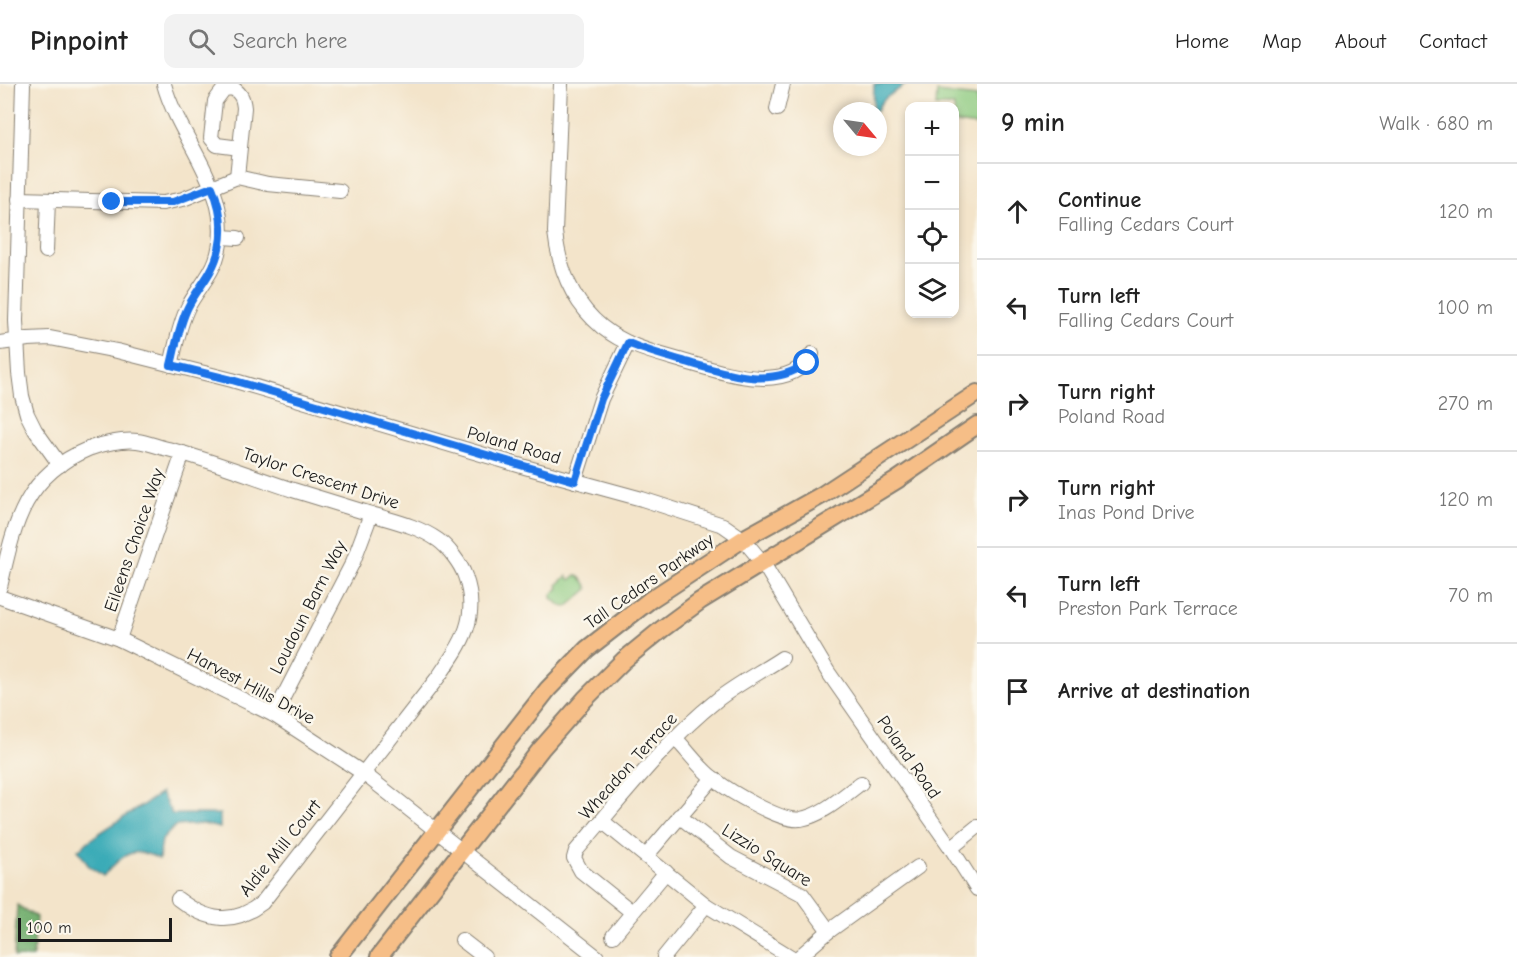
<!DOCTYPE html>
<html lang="en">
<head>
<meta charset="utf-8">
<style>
	body { margin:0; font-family:"Comic Neue",sans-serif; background:#f2f2f2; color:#222 }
	.controls { position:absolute; right:18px; top:18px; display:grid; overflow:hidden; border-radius:12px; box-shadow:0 3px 9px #0003 }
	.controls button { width:54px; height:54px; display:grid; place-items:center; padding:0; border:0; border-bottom:2px solid #e0e0e0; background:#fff; color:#222; font:30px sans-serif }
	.compass { position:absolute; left:833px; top:18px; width:54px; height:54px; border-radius:50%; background:#fff; box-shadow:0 3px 9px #0003; rotate:119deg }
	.scale { position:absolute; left:18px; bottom:15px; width:154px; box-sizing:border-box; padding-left:6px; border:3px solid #1c1c1c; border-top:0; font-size:16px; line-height:21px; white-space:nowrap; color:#1c1c1c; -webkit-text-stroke:4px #fbf7ec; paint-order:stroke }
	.stop { position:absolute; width:18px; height:18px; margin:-14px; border:4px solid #1a73e8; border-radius:50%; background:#fff }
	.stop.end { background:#1a73e8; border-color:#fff; box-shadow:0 2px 6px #0008 }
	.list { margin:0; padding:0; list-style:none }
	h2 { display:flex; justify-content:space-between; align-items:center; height:78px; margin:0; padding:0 24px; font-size:26px }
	h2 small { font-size:20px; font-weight:400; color:#767676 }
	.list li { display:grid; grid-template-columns:39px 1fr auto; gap:18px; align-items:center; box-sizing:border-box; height:96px; padding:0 24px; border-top:2px solid #e0e0e0 }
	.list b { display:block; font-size:22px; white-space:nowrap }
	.list p { margin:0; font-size:20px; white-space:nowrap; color:#767676 }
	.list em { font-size:20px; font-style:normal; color:#767676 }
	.icon { flex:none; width:33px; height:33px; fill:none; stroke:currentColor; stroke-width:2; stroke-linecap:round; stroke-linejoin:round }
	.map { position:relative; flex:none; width:977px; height:873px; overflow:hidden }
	header { display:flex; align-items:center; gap:36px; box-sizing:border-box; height:84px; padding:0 30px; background:#fff; border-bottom:2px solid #e0e0e0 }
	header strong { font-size:28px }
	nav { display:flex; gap:33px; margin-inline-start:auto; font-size:21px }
	.search { width:420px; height:54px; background:#f2f2f2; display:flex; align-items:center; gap:15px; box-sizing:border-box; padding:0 21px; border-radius:12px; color:#767676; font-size:22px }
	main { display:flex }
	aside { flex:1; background:#fff }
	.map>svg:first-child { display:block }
	.green { fill:#8dca80; stroke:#54734e; stroke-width:1.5 }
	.forest { fill:#72ae6e; stroke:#476545; stroke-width:1.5 }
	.water { fill:#3aabb7; stroke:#2b646a; stroke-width:1.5 }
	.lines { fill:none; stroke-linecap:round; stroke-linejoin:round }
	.minor-casing { stroke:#888073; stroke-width:16 }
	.major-casing { stroke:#888073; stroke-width:20 }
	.minor { stroke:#fff; stroke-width:14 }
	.major { stroke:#f6be87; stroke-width:16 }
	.route { stroke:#1a73e8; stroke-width:8 }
	.labels { text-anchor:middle; stroke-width:5; stroke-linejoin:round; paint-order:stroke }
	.street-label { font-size:18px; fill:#1c1c1c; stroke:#fbf7ec }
</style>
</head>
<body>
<header>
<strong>Pinpoint</strong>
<div class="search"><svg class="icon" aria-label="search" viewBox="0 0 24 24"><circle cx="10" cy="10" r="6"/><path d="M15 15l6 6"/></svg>Search here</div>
<nav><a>Home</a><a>Map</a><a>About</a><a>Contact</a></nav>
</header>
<main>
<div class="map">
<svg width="977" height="873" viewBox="0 0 977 873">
	<rect width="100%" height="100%" fill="#fbf7ec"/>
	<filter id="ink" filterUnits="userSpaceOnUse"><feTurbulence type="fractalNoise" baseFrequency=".0167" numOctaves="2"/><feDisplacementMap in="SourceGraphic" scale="12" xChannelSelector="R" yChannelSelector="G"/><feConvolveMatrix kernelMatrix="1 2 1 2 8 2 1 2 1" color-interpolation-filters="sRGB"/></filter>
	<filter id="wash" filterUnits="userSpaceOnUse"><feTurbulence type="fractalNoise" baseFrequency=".008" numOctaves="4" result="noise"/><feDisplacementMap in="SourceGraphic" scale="24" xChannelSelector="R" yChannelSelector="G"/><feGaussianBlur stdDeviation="1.35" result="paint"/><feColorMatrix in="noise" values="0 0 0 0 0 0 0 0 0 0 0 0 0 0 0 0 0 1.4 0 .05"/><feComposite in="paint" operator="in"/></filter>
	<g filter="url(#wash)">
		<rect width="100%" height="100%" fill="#f3e4ca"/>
		<g class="green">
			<path d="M937 8 977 13V42L955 39 954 22H936Z"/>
			<path d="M576 491C581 493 587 499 588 505L567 523 561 522 552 514V510L559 504 557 501 567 492 570 496Z"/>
		</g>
		<path class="forest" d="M17 821 36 833 33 873H14Z"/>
		<g class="water">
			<path d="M874 0H906C896 9 881 13 877 27H873Z"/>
			<path d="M161 709 172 730H220V744L203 740 175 742 162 756 159 775C130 760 122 773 103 792L88 781 78 766 95 752Z"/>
		</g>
	</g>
	<g filter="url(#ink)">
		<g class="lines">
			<defs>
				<g id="minor">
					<path d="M23 0 16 237 19 289 22 312 27 330 35 346 60 381"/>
					<path d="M164 0C180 59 238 111 216 176 210 193 196 207 188 223 179 241 176 261 171 281"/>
					<path d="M561 0 555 148C559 185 573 219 602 243 627 263 656 269 686 278 722 288 788 312 812 270"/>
					<path d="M777 25 783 0"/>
					<path d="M237 93 244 24C243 14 241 10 233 4L224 5 215 17 211 54 217 61 240 64"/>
					<path d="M19 115 163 119 183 115 237 93 268 100 340 107"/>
					<path d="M221 153 238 154"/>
					<path d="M46 167 48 116"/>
					<path d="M0 259 28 255 50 254 117 267 232 296 525 383 642 415 723 441 743 455 763 479 828 588 951 764 977 805"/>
					<path d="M575 397 601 315 628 259"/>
					<path d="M0 503C14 442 23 392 88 365 101 360 123 355 137 357 147 358 158 363 168 365 210 376 251 392 293 406 319 414 345 422 371 430 394 437 418 442 438 456 448 463 461 480 465 492 480 534 462 559 439 592L262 819C232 842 207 837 178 815"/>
					<path d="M0 513 119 555 274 631 363 689 597 873"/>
					<path d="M119 555 183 369"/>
					<path d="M274 631 353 478 371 430"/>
					<path d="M675 654C688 667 699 684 714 695 729 707 782 739 801 735 823 731 843 712 861 699"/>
					<path d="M679 732 731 773 802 810 829 847"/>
					<path d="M602 737 706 821 791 873"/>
					<path d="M951 764 977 743"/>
					<path d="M647 771 713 694"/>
					<path d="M632 828 581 787 574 774 576 767C621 715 663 659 717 616 737 600 761 588 782 574"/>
					<path d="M613 852 666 788"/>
					<path d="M462 856 484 873"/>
					<path d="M664 873 706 821"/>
					<path d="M799 873 829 847 918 783"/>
				</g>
				<g id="major">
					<path d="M338 873 548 605 587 565 650 516 743 455 822 411 977 309"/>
					<path d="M379 873 541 665 585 615 624 576 662 545 700 517 897 396 977 341"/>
				</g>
			</defs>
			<use href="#minor" class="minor-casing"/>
			<use href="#major" class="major-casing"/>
			<use href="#minor" class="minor"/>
			<use href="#major" class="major"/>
		</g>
	</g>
	<g class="lines" filter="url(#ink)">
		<path class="route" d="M112 118H173L212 103C224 131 225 161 210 188 203 200 194 211 188 223 179 241 176 261 171 281L232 296 575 397 601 315 628 259C646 267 666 272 686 278 725 289 770 306 807 279"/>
	</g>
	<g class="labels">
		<g class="street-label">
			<text transform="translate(514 361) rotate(16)" y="6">Poland Road</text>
			<text transform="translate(321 394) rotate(18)" y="6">Taylor Crescent Drive</text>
			<text transform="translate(134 456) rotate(-71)" y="6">Eileens Choice Way</text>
			<text transform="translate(649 497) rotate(-35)" y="6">Tall Cedars Parkway</text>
			<text transform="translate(308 523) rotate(-63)" y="6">Loudoun Barn Way</text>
			<text transform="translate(251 602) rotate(28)" y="6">Harvest Hills Drive</text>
			<text transform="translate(909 673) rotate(55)" y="6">Poland Road</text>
			<text transform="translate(628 682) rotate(-48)" y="6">Wheadon Terrace</text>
			<text transform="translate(280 764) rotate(-51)" y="6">Aldie Mill Court</text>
			<text transform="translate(767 771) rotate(32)" y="6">Lizzio Square</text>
		</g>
	</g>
</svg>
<div class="controls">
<button>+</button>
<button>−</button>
<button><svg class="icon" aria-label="locate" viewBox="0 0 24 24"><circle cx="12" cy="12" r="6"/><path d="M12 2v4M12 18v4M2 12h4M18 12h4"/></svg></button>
<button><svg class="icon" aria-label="layers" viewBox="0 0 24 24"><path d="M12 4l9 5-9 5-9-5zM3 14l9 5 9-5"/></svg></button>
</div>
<svg class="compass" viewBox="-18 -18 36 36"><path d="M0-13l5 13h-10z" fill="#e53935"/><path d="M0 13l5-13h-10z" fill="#767676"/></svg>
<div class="scale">100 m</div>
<div class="stop" style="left:807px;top:279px"></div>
<div class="stop end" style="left:112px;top:118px"></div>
</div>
<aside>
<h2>9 min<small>Walk · 680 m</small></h2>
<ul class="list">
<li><svg class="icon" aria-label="ahead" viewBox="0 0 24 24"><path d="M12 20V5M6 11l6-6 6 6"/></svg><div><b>Continue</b><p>Falling Cedars Court</p></div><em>120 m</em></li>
<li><svg class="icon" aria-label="left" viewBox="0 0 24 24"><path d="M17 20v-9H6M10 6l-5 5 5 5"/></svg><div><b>Turn left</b><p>Falling Cedars Court</p></div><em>100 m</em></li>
<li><svg class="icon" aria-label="right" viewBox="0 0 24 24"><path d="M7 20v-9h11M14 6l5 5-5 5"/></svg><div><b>Turn right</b><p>Poland Road</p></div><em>270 m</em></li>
<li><svg class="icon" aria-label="right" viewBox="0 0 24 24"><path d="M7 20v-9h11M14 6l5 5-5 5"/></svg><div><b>Turn right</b><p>Inas Pond Drive</p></div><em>120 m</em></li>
<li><svg class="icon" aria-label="left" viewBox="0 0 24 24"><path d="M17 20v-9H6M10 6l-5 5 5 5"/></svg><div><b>Turn left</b><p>Preston Park Terrace</p></div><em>70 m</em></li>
<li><svg class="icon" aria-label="arrive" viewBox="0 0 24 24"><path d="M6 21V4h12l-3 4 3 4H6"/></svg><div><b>Arrive at destination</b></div></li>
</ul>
</aside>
</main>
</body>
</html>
